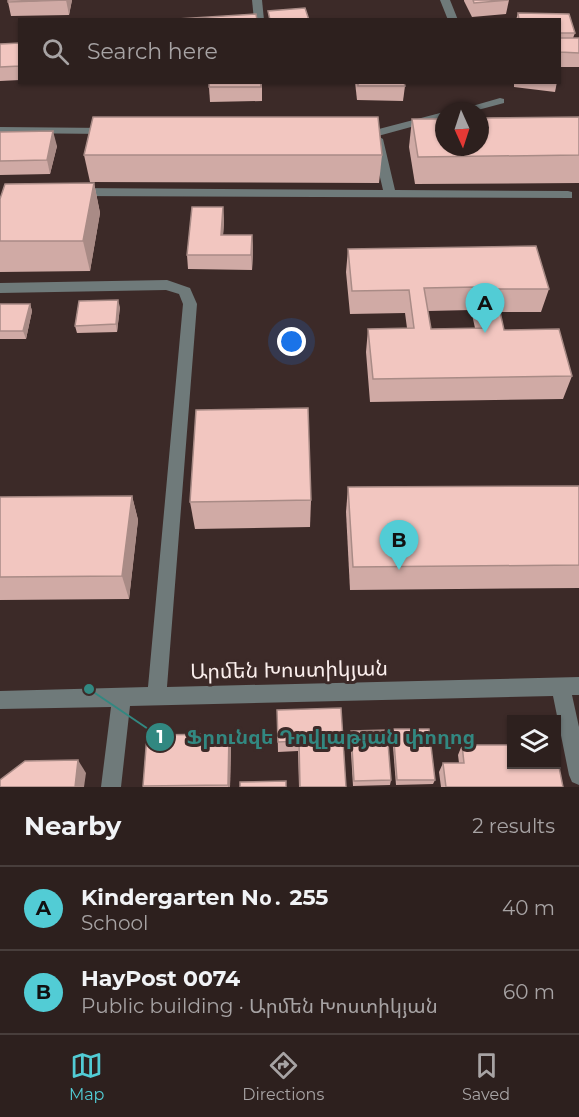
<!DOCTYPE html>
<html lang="en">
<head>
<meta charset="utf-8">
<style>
	body { margin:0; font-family:Montserrat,"Noto Sans Armenian",sans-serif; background:#392d2b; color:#f1f3f6 }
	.controls { position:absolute; right:18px; bottom:18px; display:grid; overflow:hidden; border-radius:0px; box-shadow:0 2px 4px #0004 }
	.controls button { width:54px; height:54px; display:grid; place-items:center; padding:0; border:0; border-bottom:2px solid #483e3c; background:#2d201e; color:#f1f3f6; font:30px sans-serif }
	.compass { position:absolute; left:435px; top:102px; width:54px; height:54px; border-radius:50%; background:#2d201e; box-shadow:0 2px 4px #0004; rotate:177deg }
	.you { position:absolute; left:292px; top:342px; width:21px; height:21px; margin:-15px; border:4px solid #fff; border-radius:50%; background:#1a73e8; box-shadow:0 0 0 9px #1a73e833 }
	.badge { display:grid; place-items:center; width:39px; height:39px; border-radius:50%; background:#52ccd5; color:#111; font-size:20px; font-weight:700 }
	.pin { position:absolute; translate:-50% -50px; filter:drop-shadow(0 2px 3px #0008) }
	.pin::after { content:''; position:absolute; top:32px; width:21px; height:18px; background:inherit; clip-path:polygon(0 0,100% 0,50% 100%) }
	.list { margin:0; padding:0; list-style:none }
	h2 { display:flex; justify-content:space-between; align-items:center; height:78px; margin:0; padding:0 24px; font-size:26px }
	h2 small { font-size:20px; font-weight:400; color:#a7a3a4 }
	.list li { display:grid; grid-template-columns:39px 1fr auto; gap:18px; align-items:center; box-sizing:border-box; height:84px; padding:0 24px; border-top:2px solid #483e3c }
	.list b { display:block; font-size:22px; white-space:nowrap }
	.list p { margin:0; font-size:20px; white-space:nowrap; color:#a7a3a4 }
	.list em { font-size:20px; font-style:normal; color:#a7a3a4 }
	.icon { flex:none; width:33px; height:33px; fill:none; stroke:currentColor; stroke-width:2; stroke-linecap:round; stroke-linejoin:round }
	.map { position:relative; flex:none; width:579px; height:787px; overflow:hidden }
	.search { position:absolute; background:#2d201e; box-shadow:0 2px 4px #0004; left:18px; right:18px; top:18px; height:66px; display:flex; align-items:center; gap:15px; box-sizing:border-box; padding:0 21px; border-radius:0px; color:#a7a3a4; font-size:22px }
	.sheet { height:246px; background:#2d201e }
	nav { display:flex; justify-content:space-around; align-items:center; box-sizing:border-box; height:84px; border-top:2px solid #483e3c; background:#2d201e; font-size:16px; color:#a7a3a4 }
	nav a { display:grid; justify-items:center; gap:3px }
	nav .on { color:#52ccd5 }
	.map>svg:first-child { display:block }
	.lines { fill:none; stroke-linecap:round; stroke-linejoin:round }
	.minor { fill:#6f7a7a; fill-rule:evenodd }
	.wall { fill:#d0aaa5; fill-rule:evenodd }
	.shaded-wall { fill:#a98b86 }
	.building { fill:#f2c6c0; stroke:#a98b86; stroke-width:1.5; fill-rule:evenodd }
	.labels { text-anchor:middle; stroke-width:6; stroke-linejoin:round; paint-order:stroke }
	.near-street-label { font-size:21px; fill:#faeeec; stroke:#3c2a28 }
	.leader { fill:none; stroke:#328881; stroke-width:2 }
	.callout-dot { fill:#328881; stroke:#3c2a28; stroke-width:2 }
	.mark-label { font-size:18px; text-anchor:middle; font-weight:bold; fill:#fff }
	.callout-label { font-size:20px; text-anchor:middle; font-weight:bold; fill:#328881; stroke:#3c2a28; stroke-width:6; stroke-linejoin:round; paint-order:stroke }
</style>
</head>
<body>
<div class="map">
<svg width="579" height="787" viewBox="0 0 579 787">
	<rect width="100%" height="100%" fill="#3c2a28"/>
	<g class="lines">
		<g class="minor">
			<path d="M252 0H262L264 20H254Z"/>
			<path d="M440 0H450L458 20H448Z"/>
			<path d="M500 98 504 99V103L474 111H455Z"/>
			<path d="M444 112V118L378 136 383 139 395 190 568 191 572 192V198L75 196 69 192 75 188 383 190 371 139 373 136 356 135V131L375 130Z"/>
			<path d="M0 127 108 128 114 131 108 134 0 133Z"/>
			<path d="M167 280 190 288 197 304 167 687 579 677V695H572L579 727V785L572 782 569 775 553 696 130 706 121 787H101L111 707 0 709V691L148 687 183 304 179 294 166 290 0 293V283Z"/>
		</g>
	</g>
	<g class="wall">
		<path d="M72 0 69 15 11 16 8 2Z"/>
		<path d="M464 0H509L506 14 472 17 464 1Z"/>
		<path d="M518 13 569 14 575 33 573 38H579V67H560V20H516Z"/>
		<path d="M20 43V80L0 81V44Z"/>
		<path d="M262 82V101L210 102 209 87Z"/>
		<path d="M355 82H404L405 86 403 101 357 100Z"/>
		<path d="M514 82H557L555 92 514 87Z"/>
		<path d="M579 117V183L415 184 409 147 412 119Z"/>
		<path d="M0 132 57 146 50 174 0 175Z"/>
		<path d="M84 155H382L379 183 90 182Z"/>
		<path d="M94 183 100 213 90 271 0 272V199Z"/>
		<path d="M223 207 224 222 223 235H252L253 250 252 270 188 269 187 255Z"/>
		<path d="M348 249 549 289 541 312H500L504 330 572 376 563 399 370 402 366 352 368 329 407 328 405 313 350 314 346 272ZM471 310 475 328 431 329 428 311Z"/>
		<path d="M0 304H30L32 311 26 339H0Z"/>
		<path d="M120 307 117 332 77 333 75 326Z"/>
		<path d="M579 486V588L350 590 346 512 348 487Z"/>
		<path d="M132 496 138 520 129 599 0 600V497Z"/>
		<path d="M311 500 310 527 195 529 190 502Z"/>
		<path d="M277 710 346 787H299L298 751 278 752Z"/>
		<path d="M393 729 435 780 433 784 396 785 392 734Z"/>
		<path d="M351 731 391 780 390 785 353 786 350 736Z"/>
		<path d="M229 734 231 744 230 787H143V786Z"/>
		<path d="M462 745 563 787H441L439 772 443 763H459L458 755Z"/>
	</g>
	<g class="shaded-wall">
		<path d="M66 0H72L69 15Z"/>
		<path d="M53 131 57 146 50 174 47 160Z"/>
		<path d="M94 183 100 213 90 271 83 241Z"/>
		<path d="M223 207 224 222 222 250 221 235Z"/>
		<path d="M252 235 253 250 252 270 251 255Z"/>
		<path d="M118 300 120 307 117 332 116 324Z"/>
		<path d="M30 304 32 311 26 339 23 331Z"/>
		<path d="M132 496 138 520 129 599 122 576Z"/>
		<path d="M229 734 231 744 230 787H228Z"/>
		<path d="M78 760 86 773 84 787H75Z"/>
	</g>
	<g class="building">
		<path d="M8 0H66L8 2Z"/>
		<path d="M473 0H509L474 3Z"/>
		<path d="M305 8 309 20H270L268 11Z"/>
		<path d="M518 13 569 14 575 33H560V20H519Z"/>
		<path d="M256 14 257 20 177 19Z"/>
		<path d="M560 38H579V53L560 52Z"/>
		<path d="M20 43V66L0 67V44Z"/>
		<rect x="209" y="82" width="52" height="5"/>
		<path d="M358 82H404L405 86H358Z"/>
		<path d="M93 117H378L382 155H84Z"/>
		<path d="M579 117V155L418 157 412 119H444V147H480V118Z"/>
		<path d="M53 131 47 160 0 161V132Z"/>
		<path d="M94 183 83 241H0V199L5 184Z"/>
		<path d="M192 207H223L221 235H252L251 255H187Z"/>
		<path d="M536 246 549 289H495L504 330 559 329 572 376 373 379 368 329 414 328 409 290 352 291 348 249ZM476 287 486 328 431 329 424 288Z"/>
		<path d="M118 300 116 324 75 326 79 301Z"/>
		<path d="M0 304H30L23 331H0Z"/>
		<path d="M308 408 311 500 190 502 196 410Z"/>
		<path d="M579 486V565L353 567 348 487Z"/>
		<path d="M132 496 122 576 0 577V497Z"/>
		<path d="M341 708 346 787H300L299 741 278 742 277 710Z"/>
		<path d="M393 729H429L435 780H397Z"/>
		<path d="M387 730 391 780 354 781 351 731Z"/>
		<path d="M229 734 228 785 143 786 147 735Z"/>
		<path d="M462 745H512V765H556V752L563 787H446L443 763H464Z"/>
		<path d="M78 760 75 787H0V780L25 761Z"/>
		<path d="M286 781V787H240V782Z"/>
	</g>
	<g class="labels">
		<g class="near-street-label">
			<text transform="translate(289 670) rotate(-1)" y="7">Արմեն Խոստիկյան</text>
		</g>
	</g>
	<path class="leader" d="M89 689L160 737"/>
	<g class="callout-dot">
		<circle cx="89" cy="689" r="6"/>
		<circle cx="160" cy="737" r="15"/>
	</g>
	<g class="mark-label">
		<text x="160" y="743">1</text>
	</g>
	<g class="callout-label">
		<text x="331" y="744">Ֆրունզե Դովլաթյան փողոց</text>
	</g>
</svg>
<div class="controls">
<button><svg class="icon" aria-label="layers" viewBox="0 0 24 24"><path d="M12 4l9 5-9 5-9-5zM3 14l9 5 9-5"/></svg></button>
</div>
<svg class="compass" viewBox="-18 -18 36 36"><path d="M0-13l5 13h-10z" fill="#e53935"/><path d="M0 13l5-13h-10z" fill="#a7a3a4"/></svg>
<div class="you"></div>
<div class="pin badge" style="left:485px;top:333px">A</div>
<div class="pin badge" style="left:399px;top:570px">B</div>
<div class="search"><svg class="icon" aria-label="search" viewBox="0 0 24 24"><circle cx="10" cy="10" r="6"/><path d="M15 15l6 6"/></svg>Search here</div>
</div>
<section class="sheet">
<h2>Nearby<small>2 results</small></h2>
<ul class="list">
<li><span class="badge">A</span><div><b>Kindergarten Nօ․ 255</b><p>School</p></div><em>40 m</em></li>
<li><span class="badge">B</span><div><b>HayPost 0074</b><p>Public building · Արմեն Խոստիկյան</p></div><em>60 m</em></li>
</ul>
</section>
<nav>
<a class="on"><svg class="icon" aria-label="map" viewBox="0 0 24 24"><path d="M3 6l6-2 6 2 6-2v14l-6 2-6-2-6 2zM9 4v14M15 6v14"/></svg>Map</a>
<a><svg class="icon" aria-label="directions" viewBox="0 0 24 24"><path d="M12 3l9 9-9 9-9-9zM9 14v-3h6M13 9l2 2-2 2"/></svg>Directions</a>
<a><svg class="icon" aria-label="saved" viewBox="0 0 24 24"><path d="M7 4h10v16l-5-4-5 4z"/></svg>Saved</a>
</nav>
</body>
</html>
